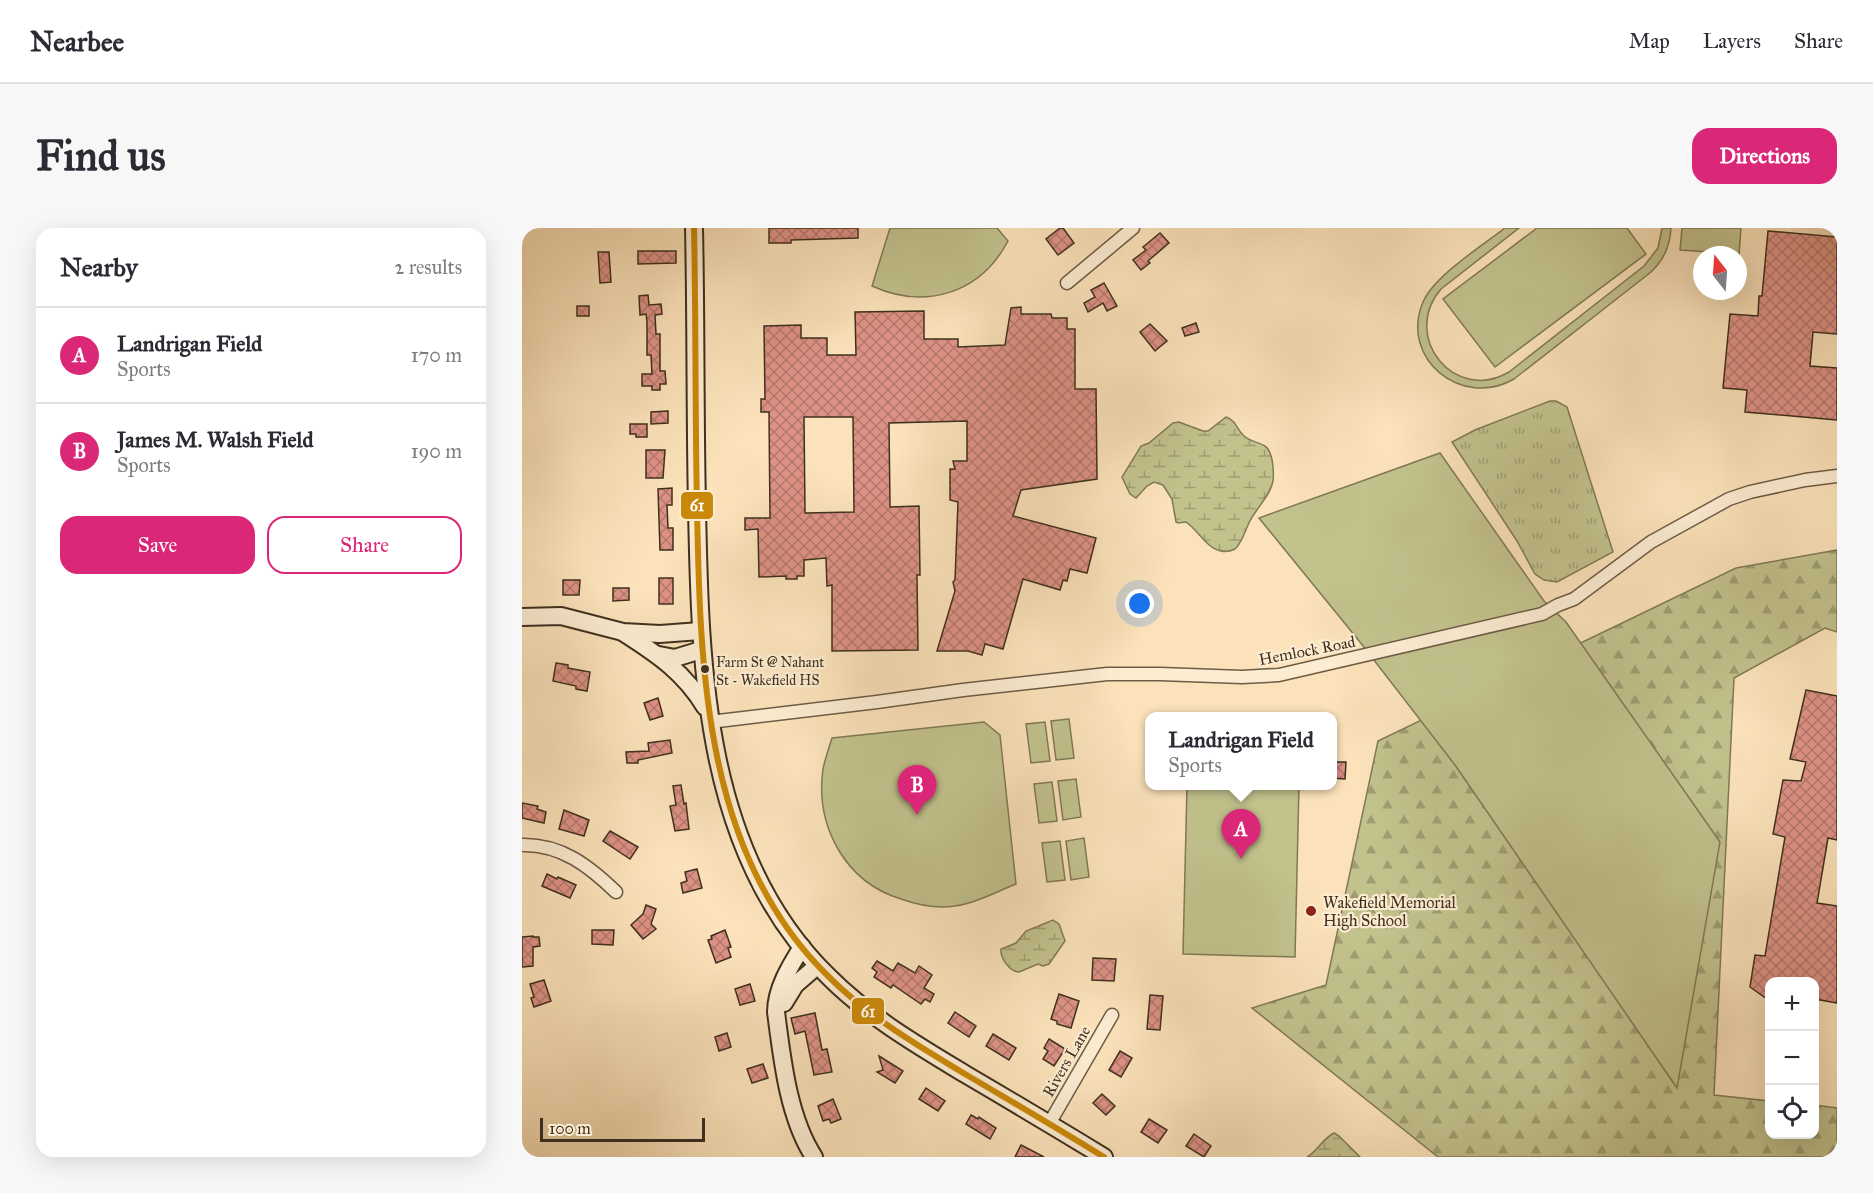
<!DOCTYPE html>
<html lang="en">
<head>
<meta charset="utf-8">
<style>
	body { margin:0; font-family:"IM FELL Great Primer",serif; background:#f7f7f7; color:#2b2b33 }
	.controls { position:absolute; right:18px; bottom:18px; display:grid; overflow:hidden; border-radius:12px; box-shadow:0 6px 24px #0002 }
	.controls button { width:54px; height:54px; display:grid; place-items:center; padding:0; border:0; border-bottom:2px solid #e1e1e2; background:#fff; color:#2b2b33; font:30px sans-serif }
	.compass { position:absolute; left:1171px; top:18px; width:54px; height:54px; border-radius:50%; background:#fff; box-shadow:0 6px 24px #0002; rotate:343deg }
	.scale { position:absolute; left:18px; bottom:15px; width:165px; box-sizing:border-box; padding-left:6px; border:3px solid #3f301e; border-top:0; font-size:16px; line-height:21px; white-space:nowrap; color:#3f301e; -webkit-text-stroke:4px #fcecd2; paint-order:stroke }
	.you { position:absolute; left:618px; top:376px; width:21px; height:21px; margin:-15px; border:4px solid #fff; border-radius:50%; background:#1a73e8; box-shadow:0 0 0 9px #1a73e833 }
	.badge { display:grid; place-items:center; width:39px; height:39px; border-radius:50%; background:#db2777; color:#fff; font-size:20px; font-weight:700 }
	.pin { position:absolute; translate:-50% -50px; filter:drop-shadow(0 2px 3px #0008) }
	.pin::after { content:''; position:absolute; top:32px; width:21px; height:18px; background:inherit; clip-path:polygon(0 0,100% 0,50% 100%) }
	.popup { position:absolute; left:623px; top:484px; width:192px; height:78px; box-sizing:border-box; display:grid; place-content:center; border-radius:12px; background:#fff; filter:drop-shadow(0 2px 4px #0005); font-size:20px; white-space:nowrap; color:#7c7c81 }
	.popup b { font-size:22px; color:#2b2b33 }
	.popup::after { content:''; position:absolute; left:50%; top:100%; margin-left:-12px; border:12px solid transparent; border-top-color:#fff }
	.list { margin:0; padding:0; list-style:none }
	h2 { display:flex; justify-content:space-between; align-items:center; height:78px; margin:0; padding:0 24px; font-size:26px }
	h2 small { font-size:20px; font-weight:400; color:#7c7c81 }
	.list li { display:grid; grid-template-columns:39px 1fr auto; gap:18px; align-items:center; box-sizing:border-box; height:96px; padding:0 24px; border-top:2px solid #e1e1e2 }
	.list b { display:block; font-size:22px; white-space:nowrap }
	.list p { margin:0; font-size:20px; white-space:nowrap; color:#7c7c81 }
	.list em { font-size:20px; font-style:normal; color:#7c7c81 }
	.actions { display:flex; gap:12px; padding:18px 24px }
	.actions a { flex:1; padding:14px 0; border:2px solid #db2777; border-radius:18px; text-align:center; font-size:21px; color:#db2777 }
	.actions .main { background:#db2777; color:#fff }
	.icon { flex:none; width:33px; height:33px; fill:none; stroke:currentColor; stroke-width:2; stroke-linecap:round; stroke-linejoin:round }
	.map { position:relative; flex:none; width:1315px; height:929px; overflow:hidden; border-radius:18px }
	header { display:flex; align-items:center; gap:36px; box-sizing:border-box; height:84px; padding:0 30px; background:#fff; border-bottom:2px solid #e1e1e2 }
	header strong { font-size:28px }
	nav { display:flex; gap:33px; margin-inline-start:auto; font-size:21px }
	.intro { display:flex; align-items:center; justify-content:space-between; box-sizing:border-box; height:144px; padding:0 36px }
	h1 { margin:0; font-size:42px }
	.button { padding:15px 27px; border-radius:18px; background:#db2777; color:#fff; font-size:21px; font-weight:700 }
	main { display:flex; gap:36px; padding:0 36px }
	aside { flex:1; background:#fff; border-radius:18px; box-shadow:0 6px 24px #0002 }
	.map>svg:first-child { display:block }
	.grass { fill:url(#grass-tufts); stroke:#807956; stroke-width:1.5 }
	.forest { fill:url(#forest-firs); stroke:#807956; stroke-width:1.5 }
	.wetland { fill:url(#wetland-marsh); stroke:#807956; stroke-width:1.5 }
	.park { fill:#c2c28d; stroke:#807956; stroke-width:1.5 }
	.building { fill:url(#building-cross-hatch); stroke:#3f301e; stroke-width:1.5; fill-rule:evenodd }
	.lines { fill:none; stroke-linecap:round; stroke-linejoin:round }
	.street-casing { stroke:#6e5c45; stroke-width:15 }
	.secondary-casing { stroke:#3f301e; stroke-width:20 }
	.street { stroke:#fcecd2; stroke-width:12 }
	.secondary { stroke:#fcecd2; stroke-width:16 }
	.bus-1-casing { stroke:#fcecd2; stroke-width:10 }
	.bus-1 { stroke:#c98808; stroke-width:6 }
	.bus-dot { fill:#3f301e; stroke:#fcecd2; stroke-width:2 }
	.poi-dot { fill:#8f2418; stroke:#fcecd2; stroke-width:2 }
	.labels { text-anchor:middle; stroke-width:4.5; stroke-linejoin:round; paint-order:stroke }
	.bus-label { font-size:14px; fill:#3f301e; stroke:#fcecd2; text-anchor:start }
	.street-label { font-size:16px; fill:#3f301e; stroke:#fcecd2 }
	.poi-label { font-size:16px; fill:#3f301e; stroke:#fcecd2; text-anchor:start }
	.line-badge { stroke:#fcecd2; stroke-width:2 }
	.badge-label { font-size:16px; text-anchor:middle; font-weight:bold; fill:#fff }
</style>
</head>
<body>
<header>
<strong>Nearbee</strong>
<nav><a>Map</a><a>Layers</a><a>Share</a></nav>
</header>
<div class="intro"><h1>Find us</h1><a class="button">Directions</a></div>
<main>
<aside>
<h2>Nearby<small>2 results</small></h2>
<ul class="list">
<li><span class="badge">A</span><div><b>Landrigan Field</b><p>Sports</p></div><em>170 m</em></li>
<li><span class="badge">B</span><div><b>James M. Walsh Field</b><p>Sports</p></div><em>190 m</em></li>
</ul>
<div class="actions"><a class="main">Save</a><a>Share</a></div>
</aside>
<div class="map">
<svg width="1315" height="929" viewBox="0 0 1315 929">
	<defs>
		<pattern id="grass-tufts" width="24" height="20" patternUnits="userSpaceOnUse" patternTransform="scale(1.5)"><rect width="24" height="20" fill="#c2c28d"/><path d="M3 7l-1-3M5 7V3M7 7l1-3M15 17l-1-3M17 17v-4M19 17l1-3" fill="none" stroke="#9f9e73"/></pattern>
		<pattern id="forest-firs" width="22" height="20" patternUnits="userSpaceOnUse" patternTransform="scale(1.5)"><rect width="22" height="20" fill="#c2c28d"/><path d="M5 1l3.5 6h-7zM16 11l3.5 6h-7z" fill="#9f9e73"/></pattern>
		<pattern id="wetland-marsh" width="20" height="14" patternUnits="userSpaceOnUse" patternTransform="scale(1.5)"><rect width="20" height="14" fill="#c2c28d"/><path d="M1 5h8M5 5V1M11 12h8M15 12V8" fill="none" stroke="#9f9e73"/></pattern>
		<pattern id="building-cross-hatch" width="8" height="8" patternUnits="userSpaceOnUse" patternTransform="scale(1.5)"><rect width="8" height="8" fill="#de9286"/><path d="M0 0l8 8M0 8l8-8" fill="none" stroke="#b5786d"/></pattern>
	</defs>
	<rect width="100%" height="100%" fill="#fbe2ba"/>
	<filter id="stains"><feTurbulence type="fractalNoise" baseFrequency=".00333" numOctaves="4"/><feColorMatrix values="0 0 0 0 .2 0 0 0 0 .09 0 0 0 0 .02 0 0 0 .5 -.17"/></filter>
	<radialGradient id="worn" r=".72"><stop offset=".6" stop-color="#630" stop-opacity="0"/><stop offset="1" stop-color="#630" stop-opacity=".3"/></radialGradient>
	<path class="grass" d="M1028 173H1034L1045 179 1091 324 1035 354 1022 352 1013 346 995 313 930 214 953 202Z"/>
	<path class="forest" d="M1315 322V404L1303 400 1212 450 1192 867 1247 873 1248 906H1292L1293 877 1315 880V929H916L730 780 804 757 856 513 1214 340Z"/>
	<g class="wetland">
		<path d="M704 189C715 193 714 201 722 208 730 216 744 213 748 225 751 232 752 245 751 253 748 269 732 282 726 297 723 304 719 316 713 321 709 323 703 324 699 323 684 320 676 302 664 294L656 295 654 294 650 271 641 257 632 254 625 258 614 270 608 266 600 249 619 218 627 215 651 195 657 194 681 203H686Z"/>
		<path d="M531 692 537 696 543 713 527 736 521 738 516 736 497 744C488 744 478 730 479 721L494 715 504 703Z"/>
		<path d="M812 905 817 908 838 929H785C796 923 800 911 812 905Z"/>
	</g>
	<g class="park">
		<path d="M368 0H475L486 13C458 66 403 82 350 58Z"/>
		<path d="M983 0H997L919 61C878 109 933 176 987 144L1122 38 1136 20 1140 0H1149C1148 20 1140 36 1124 48L992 151C940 181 877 131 901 74 912 48 960 18 983 0Z"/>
		<path d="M1015 0H1105L1124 26 973 139 921 71Z"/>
		<path d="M1160 0H1219L1217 26 1158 22Z"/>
		<path d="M918 225 1022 373 1044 394 1198 614 1155 860 933 537 838 414 737 290Z"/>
		<path d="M547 491 552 530 534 532 529 493Z"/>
		<path d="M462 494 478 507 494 656C474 664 454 675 433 678 415 681 396 677 379 671 323 654 293 598 301 541 303 531 307 520 310 510Z"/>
		<path d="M523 494 528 533 509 535 504 496Z"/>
		<path d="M554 551 559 589 541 592 536 553Z"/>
		<path d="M530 554 535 593 517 595 512 556Z"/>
		<path d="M665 558H777L773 729 661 726Z"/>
		<path d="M562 610 567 649 549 652 544 613Z"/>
		<path d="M538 613 543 652 525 654 520 615Z"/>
	</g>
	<g class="building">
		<path d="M247 0H336V10L269 12V15H247Z"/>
		<path d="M538 0H541L552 15 536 27 524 11Z"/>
		<path d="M1246 3 1315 9V106L1291 104 1288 138 1315 140V192L1223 184 1225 162 1201 160 1208 86 1236 88 1237 68H1240Z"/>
		<path d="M638 5 647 15 626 33 628 35 619 42 611 32 624 22 621 19Z"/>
		<path d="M116 23H154V35L116 36Z"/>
		<path d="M76 24H87L89 54 78 55Z"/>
		<path d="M582 55 595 78 585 83 581 75 566 84 562 75 573 69 569 62Z"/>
		<path d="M126 67 127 77 139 76 140 86 133 87 134 106H138V143H143L144 156H138V162H130V158H120V146H130L129 127H125V94L124 86 118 87 117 68Z"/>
		<rect x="55" y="78" width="12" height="10"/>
		<path d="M499 79V86H529L530 90H545V101H553V161H574L575 251 499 262 491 288 574 310 565 345 548 341 545 353 541 352 538 362 501 351 481 421 463 416 460 427 446 423H415L433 363 431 354 433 352 436 274 428 272V241H433L431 233H445V193L367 195 368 279 397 278 398 347H395L396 422 310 423V357L305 358 304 330 282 332V348H275V351H264V348L237 349 236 301 223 302V290H248L247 184H239V171H243L242 98 279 97V110H305V127H334L333 84 402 83V111H436V119L483 117 489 80ZM282 189H331L332 284 283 285Z"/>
		<path d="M674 95 677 104 663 108 660 100Z"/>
		<path d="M628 96 645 113 633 123 618 104Z"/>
		<path d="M146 183V195L129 196V184Z"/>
		<path d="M108 196H125V209H114V206H108Z"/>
		<path d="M124 222H143L141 250H124Z"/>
		<path d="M150 260V277H145L146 300H151V322H138L136 261Z"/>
		<rect x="137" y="350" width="14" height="26"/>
		<path d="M41 352H58L57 367H41Z"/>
		<path d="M91 360H107V372L91 373Z"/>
		<path d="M34 435 46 437V440L68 444 65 463 54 461V458L31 453Z"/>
		<path d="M1284 462 1315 468V612L1306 610 1295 675 1315 678V775L1293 771V753H1248V773L1228 759 1233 727 1243 728 1263 609 1251 606 1261 552 1279 553 1284 534 1268 531Z"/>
		<path d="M136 470 141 488 128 492 122 475Z"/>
		<path d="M148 512 150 525 116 532V535H105L104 524 127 523 126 515Z"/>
		<path d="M810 534H824L823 551 810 550Z"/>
		<path d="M159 557 162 576 164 575 167 601 153 603 148 578 154 577 151 558Z"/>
		<path d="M0 575 16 578 15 581 24 584 22 595 0 590Z"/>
		<path d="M42 582 67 592 62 608 37 601Z"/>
		<path d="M88 603 116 619 108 631 81 613Z"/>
		<path d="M175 641 180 660 161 665 159 655 165 653 163 644Z"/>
		<path d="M25 646 35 651 36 649 54 657 48 670 20 658Z"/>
		<path d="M124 677 134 681 129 696 134 701 121 711 109 697 121 686Z"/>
		<path d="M70 702H92L91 717 70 716Z"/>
		<path d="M203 702 209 719 206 720 209 729 194 735 186 712 190 711 189 708Z"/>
		<path d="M11 708V709H17L18 718 11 719V738L0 739V709Z"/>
		<path d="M571 730 594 731 592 753 570 752Z"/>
		<path d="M355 733 371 743 376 735 393 745 397 738 410 747 402 760 412 766 408 774 403 771 399 776 371 757 369 760 352 749 355 744 350 740Z"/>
		<path d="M22 752 29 773 12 779 9 770 12 769 8 756Z"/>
		<path d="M228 756 233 773 218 777 213 761Z"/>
		<path d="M537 766 557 773 549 800 535 796V793L529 791Z"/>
		<path d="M628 767 641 768 638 802 625 801Z"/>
		<path d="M433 784 454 798 447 809 426 795Z"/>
		<path d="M293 785 300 822 305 821 310 844 292 847 283 803 273 806 269 790Z"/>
		<path d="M205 805 209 819 197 823 193 809Z"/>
		<path d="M471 806 494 820 487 832 464 818Z"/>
		<path d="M527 811 543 821 532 838 521 831 526 823 522 820Z"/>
		<path d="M598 823 610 830 599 849 587 842Z"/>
		<path d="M357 828 381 843 373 855 355 844 361 842Z"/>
		<path d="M241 836 246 850 230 855 225 841Z"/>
		<path d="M404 860 423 873 416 883 397 871Z"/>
		<path d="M580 866 593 878 584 887 571 875Z"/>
		<path d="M311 871 319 891 309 895 307 891 301 893 296 878Z"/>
		<path d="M449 887 456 891 457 889 474 900 468 911 444 896Z"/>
		<path d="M627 891 645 902 636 915 619 904Z"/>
		<path d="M672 906 689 918 682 929 664 918Z"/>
		<path d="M499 917 522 929H493Z"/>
	</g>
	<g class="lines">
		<defs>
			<g id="street">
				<path d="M545 55 611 0"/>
				<path d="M188 494 355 474 441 462 585 446H638L720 449 757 447 1020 386 1036 377 1052 371 1129 314 1207 271 1228 264 1283 252 1315 248"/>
				<path d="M0 617C39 616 67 638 94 664"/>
				<path d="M527 896 590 787"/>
			</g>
			<g id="secondary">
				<path d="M172 0C174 93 173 186 175 279 178 441 182 628 307 749 347 789 395 817 443 846 489 873 536 901 582 929"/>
				<path d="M0 389 39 388 101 404 138 406 178 403"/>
				<path d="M102 405C135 426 163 445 183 479"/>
				<path d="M137 427 153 430 179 422"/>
				<path d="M280 719C268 738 254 761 254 784 260 830 266 889 292 929"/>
				<path d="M262 775 273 757 295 738"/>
			</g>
		</defs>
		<use href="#street" class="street-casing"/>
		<use href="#secondary" class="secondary-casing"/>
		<use href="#street" class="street"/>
		<use href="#secondary" class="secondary"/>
		<defs>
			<path id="bus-1" d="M172 0C174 93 173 186 175 279 178 441 182 628 307 749 347 789 395 817 443 846 489 873 536 901 582 929"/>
		</defs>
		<use href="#bus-1" class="bus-1-casing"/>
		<use href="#bus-1" class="bus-1"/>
	</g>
	<circle class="bus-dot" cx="183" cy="441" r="5"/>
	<circle class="poi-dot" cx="789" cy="683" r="6"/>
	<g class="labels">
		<g class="bus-label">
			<text x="194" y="439">Farm St @ Nahant<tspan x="194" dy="18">St - Wakefield HS</tspan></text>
		</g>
		<g class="street-label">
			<text transform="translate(785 422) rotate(-11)" y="6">Hemlock Road</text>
			<text transform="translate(544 833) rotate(-60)" y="6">Rivers Lane</text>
		</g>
		<g class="poi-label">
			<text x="801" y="680">Wakefield Memorial<tspan x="801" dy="18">High School</tspan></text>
		</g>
	</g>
	<g class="line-badge">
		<rect x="158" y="263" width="34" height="29" rx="6" fill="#c98808"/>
		<rect x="329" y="769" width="34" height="28" rx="6" fill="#c98808"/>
	</g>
	<g class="badge-label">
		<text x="175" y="283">61</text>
		<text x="346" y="789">61</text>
	</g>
	<rect width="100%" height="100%" filter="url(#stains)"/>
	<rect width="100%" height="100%" fill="url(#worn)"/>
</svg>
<div class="controls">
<button>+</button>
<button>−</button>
<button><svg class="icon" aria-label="locate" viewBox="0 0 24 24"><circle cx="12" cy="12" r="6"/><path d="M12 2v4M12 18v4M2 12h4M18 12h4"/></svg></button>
</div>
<svg class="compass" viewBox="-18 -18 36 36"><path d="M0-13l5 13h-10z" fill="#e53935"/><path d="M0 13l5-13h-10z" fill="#7c7c81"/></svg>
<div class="scale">100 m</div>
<div class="you"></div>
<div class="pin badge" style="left:719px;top:631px">A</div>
<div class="popup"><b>Landrigan Field</b>Sports</div>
<div class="pin badge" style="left:395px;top:587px">B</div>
</div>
</main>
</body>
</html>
